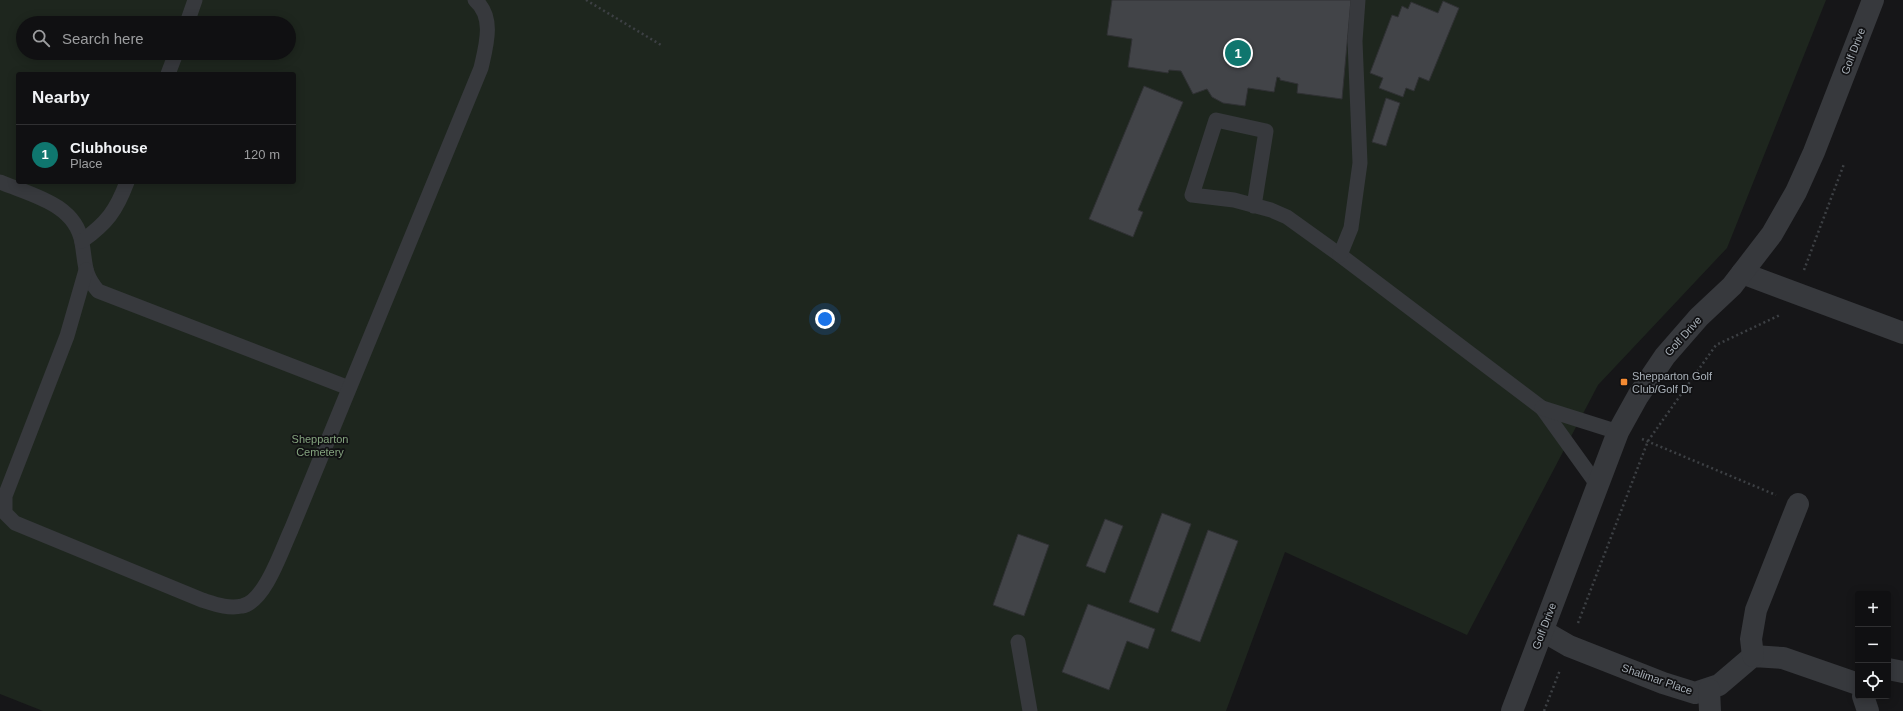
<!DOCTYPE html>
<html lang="en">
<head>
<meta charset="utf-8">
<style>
	body { margin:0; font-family:Arial,sans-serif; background:#1e1e20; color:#f1f3f6 }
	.controls { position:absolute; right:12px; bottom:12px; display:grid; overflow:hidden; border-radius:4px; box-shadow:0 2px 10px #0003 }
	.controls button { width:36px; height:36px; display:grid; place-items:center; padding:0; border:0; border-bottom:1px solid #303032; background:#101012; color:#f1f3f6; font:20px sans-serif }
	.you { position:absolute; left:825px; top:319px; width:14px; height:14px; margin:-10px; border:3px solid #fff; border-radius:50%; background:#1a73e8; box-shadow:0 0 0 6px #1a73e833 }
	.badge { display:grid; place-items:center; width:26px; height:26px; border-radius:50%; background:#0f766e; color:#fff; font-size:13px; font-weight:700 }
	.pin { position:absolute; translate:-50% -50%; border:2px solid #fff; box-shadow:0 1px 4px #0006 }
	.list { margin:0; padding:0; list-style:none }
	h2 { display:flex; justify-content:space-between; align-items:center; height:52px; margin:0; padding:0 16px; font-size:17px }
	h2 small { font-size:13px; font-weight:400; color:#9c9d9f }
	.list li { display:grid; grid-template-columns:26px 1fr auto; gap:12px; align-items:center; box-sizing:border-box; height:60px; padding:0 16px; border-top:1px solid #303032 }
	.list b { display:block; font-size:15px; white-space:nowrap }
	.list p { margin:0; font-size:13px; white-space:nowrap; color:#9c9d9f }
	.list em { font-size:13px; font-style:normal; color:#9c9d9f }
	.icon { flex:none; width:22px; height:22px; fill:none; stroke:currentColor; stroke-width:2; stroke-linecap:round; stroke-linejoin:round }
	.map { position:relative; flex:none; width:1903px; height:711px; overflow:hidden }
	.search { position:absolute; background:#101012; box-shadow:0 2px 10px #0003; left:16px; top:16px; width:280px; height:44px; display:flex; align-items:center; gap:10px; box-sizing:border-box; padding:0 14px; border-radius:22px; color:#9c9d9f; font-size:15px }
	.panel { position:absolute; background:#101012; box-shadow:0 2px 10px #0003; left:16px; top:72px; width:280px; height:112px; border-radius:4px }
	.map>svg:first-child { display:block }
	.green { fill:#1e261e; fill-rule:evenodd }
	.building { fill:#424448; stroke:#303134 }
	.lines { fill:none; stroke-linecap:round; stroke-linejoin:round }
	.path { stroke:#3d4044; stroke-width:2.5; stroke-dasharray:2 3; stroke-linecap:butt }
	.service { stroke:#37393d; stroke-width:15 }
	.minor { stroke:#37393d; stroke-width:22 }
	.poi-dot { fill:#f48a32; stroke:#111113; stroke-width:1.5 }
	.labels { text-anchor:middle; stroke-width:3.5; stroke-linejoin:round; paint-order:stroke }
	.street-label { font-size:11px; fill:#a8b0b8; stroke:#111113 }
	.poi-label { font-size:11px; fill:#a8b0b8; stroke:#111113; text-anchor:start }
	.park-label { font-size:11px; fill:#84a37e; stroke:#111113 }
</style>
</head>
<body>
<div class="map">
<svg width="1903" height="711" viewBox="0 0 1903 711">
	<rect width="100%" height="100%" fill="#161618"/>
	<path class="green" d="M0 0H1826L1727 248 1598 385 1467 635 1285 552 1226 711H43L0 694ZM23 23H289V53H23ZM18 74H294V182H18Z"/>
	<g class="building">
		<path d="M1112 0H1351L1342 99 1297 93 1298 84 1280 80V78L1277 77 1274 92 1248 88 1245 106 1223 103 1212 97 1207 89 1193 94 1181 71 1169 70 1168 73 1128 67 1132 39 1107 35Z"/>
		<path d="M1443 1 1459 8 1429 81 1419 77 1414 91 1406 88 1403 97 1379 88 1383 78 1370 73 1392 15 1398 17 1402 6 1408 9 1411 2 1438 13Z"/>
		<path d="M1144 86 1183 102 1138 210 1143 212 1133 237 1089 219Z"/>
		<path d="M1386 98 1400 103 1386 146 1372 142Z"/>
		<path d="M1162 513 1191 524 1158 613 1129 602Z"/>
		<path d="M1105 519 1123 526 1105 573 1086 566Z"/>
		<path d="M1208 530 1238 541 1200 642 1171 631Z"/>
		<path d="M1018 534 1049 545 1024 616 993 605Z"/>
		<path d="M1088 604 1155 629 1148 649 1127 641 1109 690 1062 672Z"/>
	</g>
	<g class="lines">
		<g class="path">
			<path d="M586 0 661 45"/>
			<path d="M1804 270 1844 164"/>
			<path d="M1642 439 1776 495"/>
			<path d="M1578 623 1648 441 1716 345 1780 315"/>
			<path d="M1544 711 1560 670"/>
		</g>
		<g class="service">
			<path d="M187 23 195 0"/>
			<path d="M168 74 176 53"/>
			<path d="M0 182C31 195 76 204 82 243 86 265 83 273 98 291L349 388"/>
			<path d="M1254 206 1266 131 1216 120 1192 195 1234 200 1271 210 1287 217 1340 255 1542 408 1598 486"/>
			<path d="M82 241C107 223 116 211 127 182"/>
			<path d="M1340 255 1351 228 1360 163 1355 41 1358 0"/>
			<path d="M86 270 67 336 5 496V513L15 523 202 600C215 604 228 609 242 606 265 602 282 549 291 530L481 68C486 46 495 17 475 0"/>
			<path d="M1542 408 1618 432"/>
			<path d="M1018 642 1030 711"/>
		</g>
		<g class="minor">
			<path d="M1742 273 1903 333"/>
			<path d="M1543 631 1569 646 1663 683 1695 693 1719 685 1753 656 1783 658 1858 684"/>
			<path d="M1753 656 1751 639 1756 610 1798 504"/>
			<path d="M1888 669 1903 672"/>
			<path d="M1709 689 1710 711"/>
			<path d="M1863 696 1868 711"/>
			<path d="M1512 711 1618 432 1638 396 1665 356 1699 317 1732 286 1772 234 1796 192 1814 152 1873 0"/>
		</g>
	</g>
	<rect class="poi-dot" x="1620" y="378" width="8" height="8" rx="2"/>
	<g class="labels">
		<g class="street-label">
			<text transform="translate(1853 51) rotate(-69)" y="4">Golf Drive</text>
			<text transform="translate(1683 336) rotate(-48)" y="4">Golf Drive</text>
			<text transform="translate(1544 626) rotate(-69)" y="4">Golf Drive</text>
			<text transform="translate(1657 679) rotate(19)" y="4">Shalimar Place</text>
		</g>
		<g class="poi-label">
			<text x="1632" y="380">Shepparton Golf<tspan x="1632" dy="13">Club/Golf Dr</tspan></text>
		</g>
		<g class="park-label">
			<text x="320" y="443">Shepparton<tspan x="320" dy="13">Cemetery</tspan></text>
		</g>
	</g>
</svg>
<div class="controls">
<button>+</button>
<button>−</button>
<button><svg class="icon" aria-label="locate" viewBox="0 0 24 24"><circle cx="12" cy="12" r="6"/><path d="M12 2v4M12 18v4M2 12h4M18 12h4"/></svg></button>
</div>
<div class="you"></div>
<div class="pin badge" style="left:1238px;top:53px">1</div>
<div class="search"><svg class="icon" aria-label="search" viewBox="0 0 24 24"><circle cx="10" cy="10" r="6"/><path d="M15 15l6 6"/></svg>Search here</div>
<section class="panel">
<h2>Nearby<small></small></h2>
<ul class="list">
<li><span class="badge">1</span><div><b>Clubhouse</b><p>Place</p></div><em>120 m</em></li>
</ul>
</section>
</div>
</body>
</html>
